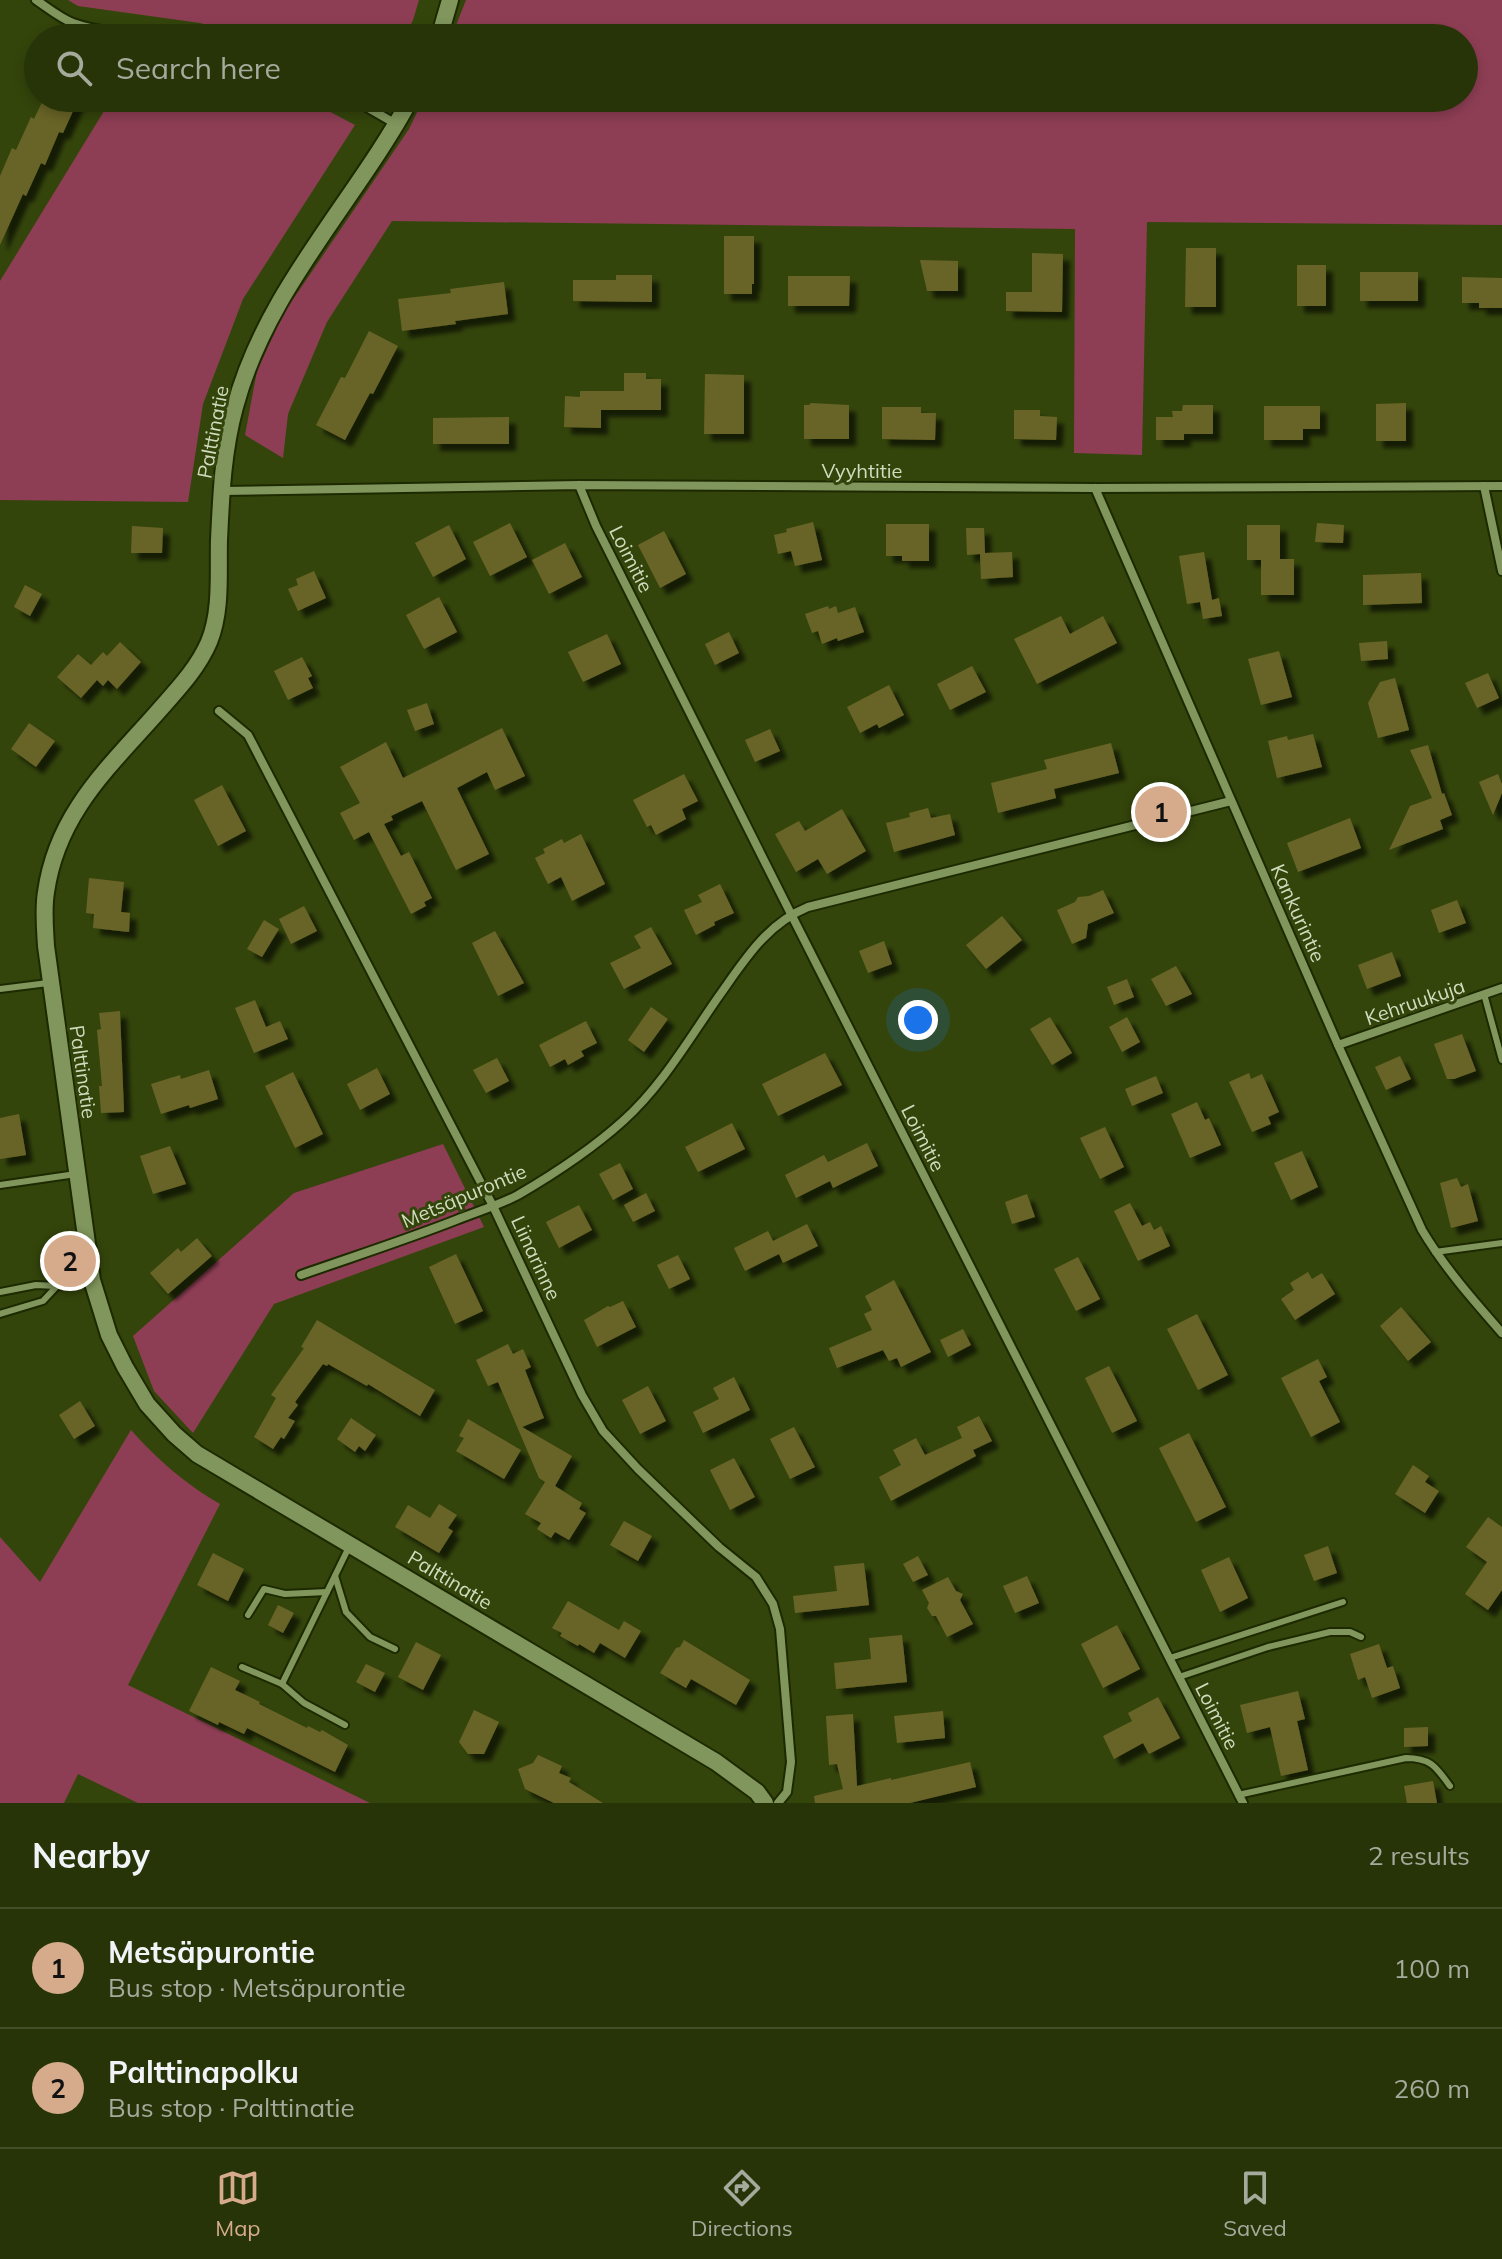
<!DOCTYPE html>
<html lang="en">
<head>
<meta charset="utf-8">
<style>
	body { margin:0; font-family:Mulish,sans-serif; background:#2f3c12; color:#f1f3f6 }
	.you { position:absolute; left:918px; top:1020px; width:28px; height:28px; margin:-20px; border:6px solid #fff; border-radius:50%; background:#1a73e8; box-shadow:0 0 0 12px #1a73e833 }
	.badge { display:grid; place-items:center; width:52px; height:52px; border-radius:50%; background:#d6ab8b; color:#111; font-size:26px; font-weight:700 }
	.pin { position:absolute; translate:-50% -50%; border:4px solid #fff; box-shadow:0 2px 8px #0006 }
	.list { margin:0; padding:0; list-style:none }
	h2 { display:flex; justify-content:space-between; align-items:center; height:104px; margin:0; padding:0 32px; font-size:34px }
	h2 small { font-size:26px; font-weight:400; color:#a4aa9c }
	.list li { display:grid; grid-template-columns:52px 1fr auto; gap:24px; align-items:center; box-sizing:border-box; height:120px; padding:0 32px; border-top:2px solid #434f29 }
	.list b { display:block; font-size:30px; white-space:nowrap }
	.list p { margin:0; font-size:26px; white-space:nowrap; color:#a4aa9c }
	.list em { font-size:26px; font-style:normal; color:#a4aa9c }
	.icon { flex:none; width:44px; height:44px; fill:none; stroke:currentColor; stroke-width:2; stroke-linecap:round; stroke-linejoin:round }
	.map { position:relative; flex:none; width:1502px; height:1803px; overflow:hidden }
	.search { position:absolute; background:#273408; box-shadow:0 4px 12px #0003; left:24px; right:24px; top:24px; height:88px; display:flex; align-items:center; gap:20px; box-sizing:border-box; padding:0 28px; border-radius:44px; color:#a4aa9c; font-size:30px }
	.sheet { height:344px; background:#273408 }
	nav { display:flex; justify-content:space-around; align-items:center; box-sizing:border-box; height:112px; border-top:2px solid #434f29; background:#273408; font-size:22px; color:#a4aa9c }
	nav a { display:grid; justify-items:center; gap:4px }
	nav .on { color:#d6ab8b }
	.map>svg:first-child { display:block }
	.green { fill:#8e3e54 }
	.building { fill:#686428; filter:url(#shadow) }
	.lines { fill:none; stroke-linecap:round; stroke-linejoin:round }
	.lane-casing { stroke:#1d2a00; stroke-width:10 }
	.street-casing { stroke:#1d2a00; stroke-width:12 }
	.secondary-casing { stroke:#1d2a00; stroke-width:20 }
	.lane { stroke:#81965d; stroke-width:6 }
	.street { stroke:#81965d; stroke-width:8 }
	.secondary { stroke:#81965d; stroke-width:16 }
	.labels { text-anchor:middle; stroke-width:6; stroke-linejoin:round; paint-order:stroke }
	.street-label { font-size:20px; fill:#d1dcbf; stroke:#34450b }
</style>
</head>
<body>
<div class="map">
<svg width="1502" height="1803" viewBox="0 0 1502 1803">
	<defs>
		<filter id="shadow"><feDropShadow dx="7" dy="7" stdDeviation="2" flood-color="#0009"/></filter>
	</defs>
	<rect width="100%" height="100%" fill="#34450b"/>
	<g class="green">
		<path d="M68 0H419L413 20 404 38H246L200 23 78 6Z"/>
		<path d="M466 0H1502V225L1147 222 1142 455 1074 453 1075 229 392 221 327 322 288 414 283 458 245 435 257 371 283 314 409 129 424 98H1464V38H451Z"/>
		<path d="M112 98H304L355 125 243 299 203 404 188 502 0 500V281Z"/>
		<path d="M443 1144 484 1227 274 1304 193 1433 154 1391 133 1336 294 1193Z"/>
		<path d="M131 1430C158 1460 184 1483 220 1504L128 1685 370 1803H138L78 1774 64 1803H0V1537L40 1582Z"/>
	</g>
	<g class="building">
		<path d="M44 98H79L63 133 59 132 45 165 41 163 26 196 23 194 0 245V176L12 148 16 150 31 117 34 119Z"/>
		<path d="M724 236H754V284H752V294H724Z"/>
		<path d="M1186 248H1216V307H1185Z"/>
		<path d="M1032 253 1063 254 1062 312 1006 311V292H1032Z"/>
		<path d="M920 260 958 261V291H927Z"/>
		<rect x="1297" y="265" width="29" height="41"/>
		<rect x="1360" y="272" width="58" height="29"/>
		<path d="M616 275H652V302L573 301V280H616Z"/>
		<path d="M788 276H850L849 306H788Z"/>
		<path d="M1462 277 1502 278V308H1479V303H1462Z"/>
		<path d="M504 282 508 314 455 321 456 324 402 331 398 299 451 293 450 289Z"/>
		<path d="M369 331 398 346 373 394 370 393 345 440 316 425 341 377 345 378Z"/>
		<path d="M624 373H646V379H661V410H601V428L564 427 565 396 580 397V391H624Z"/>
		<path d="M705 374 744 375V434H704Z"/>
		<path d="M811 403 849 405V439H804V405H809Z"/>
		<path d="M1406 403V441H1376V404Z"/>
		<path d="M1183 405H1213V434H1184V440H1156V417H1173L1172 411H1182Z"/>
		<path d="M1264 406H1320V429H1303V440H1264Z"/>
		<path d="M882 407H921V413H936L935 440 882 439Z"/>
		<path d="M1014 410H1040V416L1057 417 1056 440 1014 439Z"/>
		<path d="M509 417V444H433V418Z"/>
		<path d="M813 522 822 560 795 566 791 551 778 554 774 535 787 532 786 529Z"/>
		<path d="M510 523 527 557 490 576 473 542Z"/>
		<path d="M1317 523 1344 525 1343 543 1315 542Z"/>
		<path d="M886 524H929V561H902V556H886Z"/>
		<path d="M449 525 466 559 433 577 415 543Z"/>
		<path d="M1247 525H1280V559H1294V595H1261V560H1247Z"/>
		<path d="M132 526 163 528 162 553H131Z"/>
		<path d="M966 528H984L985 553 1012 552 1013 577 981 579 980 554 967 555Z"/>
		<path d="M664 531 686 574 660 588 638 545Z"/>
		<path d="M565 543 582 577 549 594 532 560Z"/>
		<path d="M1204 552 1212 600 1219 598 1222 616 1203 619 1200 602 1187 604 1179 556Z"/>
		<path d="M314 571 326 598 298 611 288 589 298 585 296 579Z"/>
		<path d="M1421 573 1422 603 1363 605V575Z"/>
		<path d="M25 585 42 594 30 616 14 607Z"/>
		<path d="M439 597 457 632 424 649 406 615Z"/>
		<path d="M828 606 829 609 836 606 838 613 855 607 864 632 838 641 837 638 822 644 818 631 812 633 805 614Z"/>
		<path d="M1061 616 1070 634 1103 616 1117 643 1037 684 1014 639Z"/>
		<path d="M729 632 739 653 715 665 705 644Z"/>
		<path d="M607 634 621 664 583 682 568 652Z"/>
		<path d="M1387 641 1388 659 1361 661 1359 643Z"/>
		<path d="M120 642 141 662 117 689 108 680 103 686 97 680 81 698 57 677 78 654 91 665 103 652 107 656Z"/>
		<path d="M1279 651 1292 697 1261 705 1248 659Z"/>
		<path d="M302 657 312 676 308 678 313 688 288 700 274 671Z"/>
		<path d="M972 666 986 692 950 710 937 684Z"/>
		<path d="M1488 673 1499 698 1477 708 1465 683Z"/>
		<path d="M1395 678 1409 730 1378 738 1368 703 1380 682Z"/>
		<path d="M889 685 904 715 879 728 877 724 860 733 847 707Z"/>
		<path d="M427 703 434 724 415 731 407 710Z"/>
		<path d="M29 723 55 741 36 767 11 749Z"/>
		<path d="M502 728 525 776 495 790 487 772 457 788 489 854 456 870 422 801 391 816 393 820 384 824 401 856 409 852 432 898 424 902 426 906 411 914 369 832 354 840 340 813 360 803 340 767 386 742 403 778Z"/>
		<path d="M770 729 780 751 755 762 745 740Z"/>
		<path d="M1313 734 1322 767 1277 778 1268 741 1287 736 1288 740Z"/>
		<path d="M1111 743 1119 773 1054 789 1056 798 998 813 991 783 1047 769 1044 760Z"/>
		<path d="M1428 745 1442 794 1444 793 1452 815 1440 820 1443 829 1389 850 1410 806 1432 798 1410 750Z"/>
		<path d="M684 774 698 801 682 809 686 819 656 835 651 825 647 827 633 800Z"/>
		<path d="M1498 774 1502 784V793L1493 815 1479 782Z"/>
		<path d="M222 785 246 831 218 846 194 800Z"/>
		<path d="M928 808 931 818 950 814 955 835 894 852 886 823 910 817 909 813Z"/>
		<path d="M842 809 866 851 827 874 818 859 796 872 775 834 799 821 805 831Z"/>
		<path d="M1350 818 1361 848 1298 872 1287 843Z"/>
		<path d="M581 834 605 884 572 901 561 877 548 884 535 858 545 853 543 849 562 839 564 843Z"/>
		<path d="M89 878 124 882 121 912 130 913 129 932 93 928 94 914 86 913Z"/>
		<path d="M720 884 734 913 714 922 715 925 696 935 684 910 702 902 698 895Z"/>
		<path d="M1103 890 1114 913 1088 924 1086 938 1072 944 1057 910 1075 902 1078 897 1089 896Z"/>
		<path d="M1457 900 1466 923 1439 933 1431 910Z"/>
		<path d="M304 906 317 931 291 944 279 919Z"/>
		<path d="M1002 916 1022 940 986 969 966 945Z"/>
		<path d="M264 920 279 929 262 957 247 949Z"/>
		<path d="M651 927 672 964 624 989 610 963 641 948 634 936Z"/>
		<path d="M495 931 524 983 498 996 472 943Z"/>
		<path d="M884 941 892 964 868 973 859 951Z"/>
		<path d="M1392 952 1401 976 1367 989 1358 965Z"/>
		<path d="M1176 966 1192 994 1166 1006 1151 979Z"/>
		<path d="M1127 979 1134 997 1114 1005 1107 987Z"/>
		<path d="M255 1000 266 1027 280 1021 288 1039 254 1053 235 1008Z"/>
		<path d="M651 1007 668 1019 644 1052 628 1040Z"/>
		<path d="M120 1011 124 1112 101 1113 99 1086H102L97 1030 101 1029 99 1013Z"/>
		<path d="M1050 1017 1072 1053 1052 1065 1030 1029Z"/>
		<path d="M1127 1017 1140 1042 1122 1052 1109 1027Z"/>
		<path d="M586 1021 597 1043 581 1051 584 1056 568 1065 565 1059 550 1067 539 1045Z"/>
		<path d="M1462 1034 1476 1071 1454 1079H1447L1434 1044Z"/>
		<path d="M825 1053 842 1085 778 1116 762 1084Z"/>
		<path d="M1400 1056 1411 1079 1386 1090 1375 1067Z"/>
		<path d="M497 1058 509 1081 486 1093 473 1070Z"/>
		<path d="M377 1068 390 1094 360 1110 347 1084Z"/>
		<path d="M209 1070 218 1099 190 1108 189 1105 161 1114 151 1084 180 1075 181 1079Z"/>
		<path d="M293 1072 323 1134 295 1148 265 1086Z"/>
		<path d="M1249 1073 1251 1079 1262 1074 1279 1112 1268 1117 1271 1124 1252 1132 1229 1082Z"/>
		<path d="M1156 1076 1163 1093 1132 1106 1125 1089Z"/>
		<path d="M1197 1102 1205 1120 1209 1118 1221 1145 1190 1158 1171 1114Z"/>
		<path d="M19 1114 26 1155 0 1159V1118Z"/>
		<path d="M732 1123 745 1149 698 1172 685 1147Z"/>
		<path d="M1105 1127 1124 1167 1100 1179 1080 1138Z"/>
		<path d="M867 1143 878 1166 839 1185 833 1188 830 1181 796 1198 785 1175 824 1155 828 1162Z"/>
		<path d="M170 1146 186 1184 153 1194 140 1156Z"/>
		<path d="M1302 1151 1318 1187 1291 1200 1274 1163Z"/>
		<path d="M620 1163 633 1189 613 1200 599 1174Z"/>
		<path d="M1457 1178 1461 1187 1468 1184 1478 1221 1451 1228 1440 1183Z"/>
		<path d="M646 1193 655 1211 633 1222 624 1205Z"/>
		<path d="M1027 1194 1035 1217 1012 1224 1005 1202Z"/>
		<path d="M1130 1203 1142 1226 1150 1222 1154 1230 1161 1226 1170 1246 1138 1261 1114 1211Z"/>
		<path d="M579 1205 592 1230 559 1248 546 1222Z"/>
		<path d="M807 1224 818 1246 783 1263 779 1254 745 1271 734 1248 768 1231 773 1241Z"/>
		<path d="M197 1238 212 1256 168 1294 150 1273 178 1248 181 1252Z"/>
		<path d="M456 1254 483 1311 455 1324 429 1267Z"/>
		<path d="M678 1255 690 1279 669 1289 657 1265Z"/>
		<path d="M1078 1257 1100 1299 1076 1311 1054 1269Z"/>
		<path d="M1308 1272 1312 1279 1322 1273 1335 1294 1295 1320 1281 1299 1294 1290 1290 1283Z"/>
		<path d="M894 1280 931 1352 901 1367 897 1358 889 1361 883 1350 837 1368 829 1348 872 1330 864 1314 872 1310 865 1296Z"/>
		<path d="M623 1301 636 1327 597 1347 584 1320 608 1306 610 1307Z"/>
		<path d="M1401 1307 1431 1342 1408 1361 1380 1326Z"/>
		<path d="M1197 1314 1228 1375 1198 1390 1167 1329Z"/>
		<path d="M317 1320 435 1390 420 1416 368 1384 367 1386 328 1364 327 1366 323 1364 295 1402 298 1405 288 1418 295 1421 284 1439 281 1437 273 1449 254 1437 276 1398 271 1395 304 1348 301 1347Z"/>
		<path d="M963 1329 971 1345 948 1357 940 1340Z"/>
		<path d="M508 1344 513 1354 523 1349 531 1367 525 1370 544 1418 522 1427 572 1456 555 1486 582 1503 579 1509 586 1513 569 1540 555 1532 551 1538 537 1529 541 1523 525 1514 545 1482 539 1478 498 1382 488 1386 476 1360Z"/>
		<path d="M1318 1359 1327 1377 1319 1381 1340 1422 1311 1437 1281 1378Z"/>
		<path d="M1109 1366 1137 1421 1112 1433 1085 1378Z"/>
		<path d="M734 1377 750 1410 703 1433 693 1412 719 1399 713 1388Z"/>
		<path d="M648 1386 666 1421 640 1434 622 1400Z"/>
		<path d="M80 1401 95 1426 74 1439 59 1415Z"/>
		<path d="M979 1416 992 1441 973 1450 976 1456 891 1501 879 1477 901 1465 893 1450 916 1438 925 1455 962 1438 957 1427Z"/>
		<path d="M351 1418 376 1435 365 1451 359 1446 355 1452 337 1439Z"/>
		<path d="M468 1419 521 1450 504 1479 456 1451 464 1438 459 1436Z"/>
		<path d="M794 1427 815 1467 790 1479 770 1439Z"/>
		<path d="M1189 1433 1226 1507 1196 1522 1159 1448Z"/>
		<path d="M734 1458 755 1497 730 1510 710 1470Z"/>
		<path d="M1413 1465 1429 1476 1425 1482 1439 1491 1425 1513 1395 1494Z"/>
		<path d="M439 1504 457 1515 448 1528 453 1531 439 1553 395 1527 408 1505 430 1518Z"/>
		<path d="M1488 1517 1502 1527V1590L1488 1610 1465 1594 1487 1562 1466 1547Z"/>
		<path d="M624 1521 652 1536 638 1561 610 1545Z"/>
		<path d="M1328 1546 1337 1573 1314 1581 1304 1555Z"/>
		<path d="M213 1553 244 1569 228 1601 197 1585Z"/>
		<path d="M918 1556 928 1575 913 1582 903 1564Z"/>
		<path d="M1229 1557 1248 1598 1220 1612 1201 1570Z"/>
		<path d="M864 1563 869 1605 795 1613 793 1596 837 1591 834 1566Z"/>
		<path d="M1027 1576 1039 1603 1015 1613 1003 1586Z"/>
		<path d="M948 1577 956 1591 963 1594 960 1600 973 1624 947 1637 936 1616H932L927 1608 929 1603 922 1590Z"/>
		<path d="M568 1601 619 1630 624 1621 641 1631 625 1658 600 1643 594 1653 579 1644 578 1646 560 1636 562 1633 552 1628Z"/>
		<path d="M278 1605 294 1613 283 1633 268 1625Z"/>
		<path d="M1117 1625 1140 1669 1103 1688 1081 1644Z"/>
		<path d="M902 1635 907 1682 836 1689 834 1663 871 1659 869 1638Z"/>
		<path d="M684 1640 750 1680 736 1705 691 1679 686 1688 660 1673 676 1648 680 1647Z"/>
		<path d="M416 1642 441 1655 423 1690 398 1677Z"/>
		<path d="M1379 1644 1387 1668 1393 1666 1400 1688 1372 1698 1365 1677 1358 1680 1350 1654Z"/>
		<path d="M366 1664 385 1673 375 1692 356 1682Z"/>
		<path d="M211 1667 240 1681 235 1690 260 1702 259 1704 307 1728 308 1726 320 1732 322 1730 348 1745 335 1772 247 1728 244 1734 219 1722 218 1725 189 1711Z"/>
		<path d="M1298 1691 1305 1719 1297 1721 1308 1770 1281 1776 1270 1727 1247 1733 1240 1705Z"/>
		<path d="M1158 1697 1180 1738 1149 1754 1143 1743 1114 1759 1103 1736 1132 1721 1128 1713Z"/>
		<path d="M474 1710 499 1722 484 1754H468L459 1742Z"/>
		<path d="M943 1711 945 1738 897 1743 894 1716Z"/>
		<path d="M853 1714 857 1786 891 1778V1780L970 1762 976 1787 910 1803H815L814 1796 843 1789 837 1764 829 1765 826 1716Z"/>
		<path d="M1428 1727V1746L1404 1747V1728Z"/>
		<path d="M538 1755 562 1766 559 1773 571 1778 569 1782 603 1803H554L525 1789 518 1769 533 1763Z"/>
		<path d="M1433 1781 1437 1803H1407L1404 1786Z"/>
	</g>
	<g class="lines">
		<defs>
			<g id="lane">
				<path d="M0 989 48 983"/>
				<path d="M1484 994 1502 1060"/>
				<path d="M0 1185 76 1174"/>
				<path d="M1435 1252 1502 1243"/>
				<path d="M0 1292 36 1285 57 1286 92 1280"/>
				<path d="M0 1314 43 1301 57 1286"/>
				<path d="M335 1576 346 1612 370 1637 395 1649"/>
				<path d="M248 1615 264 1589 285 1594 327 1592"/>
				<path d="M1170 1658 1343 1602"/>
				<path d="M242 1667 282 1684 304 1703 345 1725"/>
				<path d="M1179 1677 1268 1647 1330 1632H1350L1361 1637"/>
				<path d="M282 1684 349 1547"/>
				<path d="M1238 1795 1406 1758C1431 1758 1436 1767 1450 1786"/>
			</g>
			<g id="street">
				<path d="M36 0C48 8 60 18 73 23 107 35 144 33 178 38"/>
				<path d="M351 98 396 124"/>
				<path d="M579 485 596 526 791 914 1243 1803"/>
				<path d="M1484 486 1502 571"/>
				<path d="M1095 488 1338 1045 1422 1230C1444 1267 1473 1300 1502 1333"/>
				<path d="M222 491 579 485 1095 488 1502 486"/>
				<path d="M219 711 248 735 493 1206 582 1395 603 1431 638 1469 719 1547 756 1577 773 1604 780 1629 791 1762 787 1792 778 1803"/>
				<path d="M1338 1045 1502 988"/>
				<path d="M301 1275C352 1257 405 1240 456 1220 476 1212 499 1205 518 1195 554 1174 592 1149 623 1121 662 1086 689 1039 719 996 744 961 766 924 808 907L1231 801"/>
			</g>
			<g id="secondary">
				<path d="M439 38 450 0"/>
				<path d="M411 98C355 202 266 290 235 407 223 450 221 496 219 540 218 573 222 610 209 642 197 670 175 692 155 715 106 770 57 815 46 892 43 910 45 928 46 946L92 1280 109 1335 125 1367 147 1404 174 1434 197 1454 716 1762 757 1792 765 1803"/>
			</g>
		</defs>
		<use href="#lane" class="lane-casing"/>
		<use href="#street" class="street-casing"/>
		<use href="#secondary" class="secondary-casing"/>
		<use href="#lane" class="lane"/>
		<use href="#street" class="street"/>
		<use href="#secondary" class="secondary"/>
	</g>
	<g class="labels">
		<g class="street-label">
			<text transform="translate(213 432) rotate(-79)" y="7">Palttinatie</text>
			<text x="862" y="478">Vyyhtitie</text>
			<text transform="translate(631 559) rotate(63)" y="7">Loimitie</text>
			<text transform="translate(1298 913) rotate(66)" y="7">Kankurintie</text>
			<text transform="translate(1415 1002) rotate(-19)" y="7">Kehruukuja</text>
			<text transform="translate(83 1072) rotate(82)" y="7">Palttinatie</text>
			<text transform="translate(923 1138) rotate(63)" y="7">Loimitie</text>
			<text transform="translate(464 1196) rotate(-23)" y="7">Metsäpurontie</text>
			<text transform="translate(536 1258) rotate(65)" y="7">Liinarinne</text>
			<text transform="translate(450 1580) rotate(31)" y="7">Palttinatie</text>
			<text transform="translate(1217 1716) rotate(63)" y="7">Loimitie</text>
		</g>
	</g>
</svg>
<div class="you"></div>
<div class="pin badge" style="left:1161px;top:812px">1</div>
<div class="pin badge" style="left:70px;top:1261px">2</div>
<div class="search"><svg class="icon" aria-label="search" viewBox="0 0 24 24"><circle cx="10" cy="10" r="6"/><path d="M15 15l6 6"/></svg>Search here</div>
</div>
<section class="sheet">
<h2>Nearby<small>2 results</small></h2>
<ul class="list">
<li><span class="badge">1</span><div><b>Metsäpurontie</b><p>Bus stop · Metsäpurontie</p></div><em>100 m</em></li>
<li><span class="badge">2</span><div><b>Palttinapolku</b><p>Bus stop · Palttinatie</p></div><em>260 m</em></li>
</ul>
</section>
<nav>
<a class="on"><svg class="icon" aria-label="map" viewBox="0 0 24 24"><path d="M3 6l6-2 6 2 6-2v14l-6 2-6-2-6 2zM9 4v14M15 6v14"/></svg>Map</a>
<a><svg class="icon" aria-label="directions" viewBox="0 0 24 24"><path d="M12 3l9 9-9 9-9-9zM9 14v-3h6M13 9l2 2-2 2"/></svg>Directions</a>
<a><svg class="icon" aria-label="saved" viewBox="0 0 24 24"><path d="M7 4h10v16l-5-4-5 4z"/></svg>Saved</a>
</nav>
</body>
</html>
